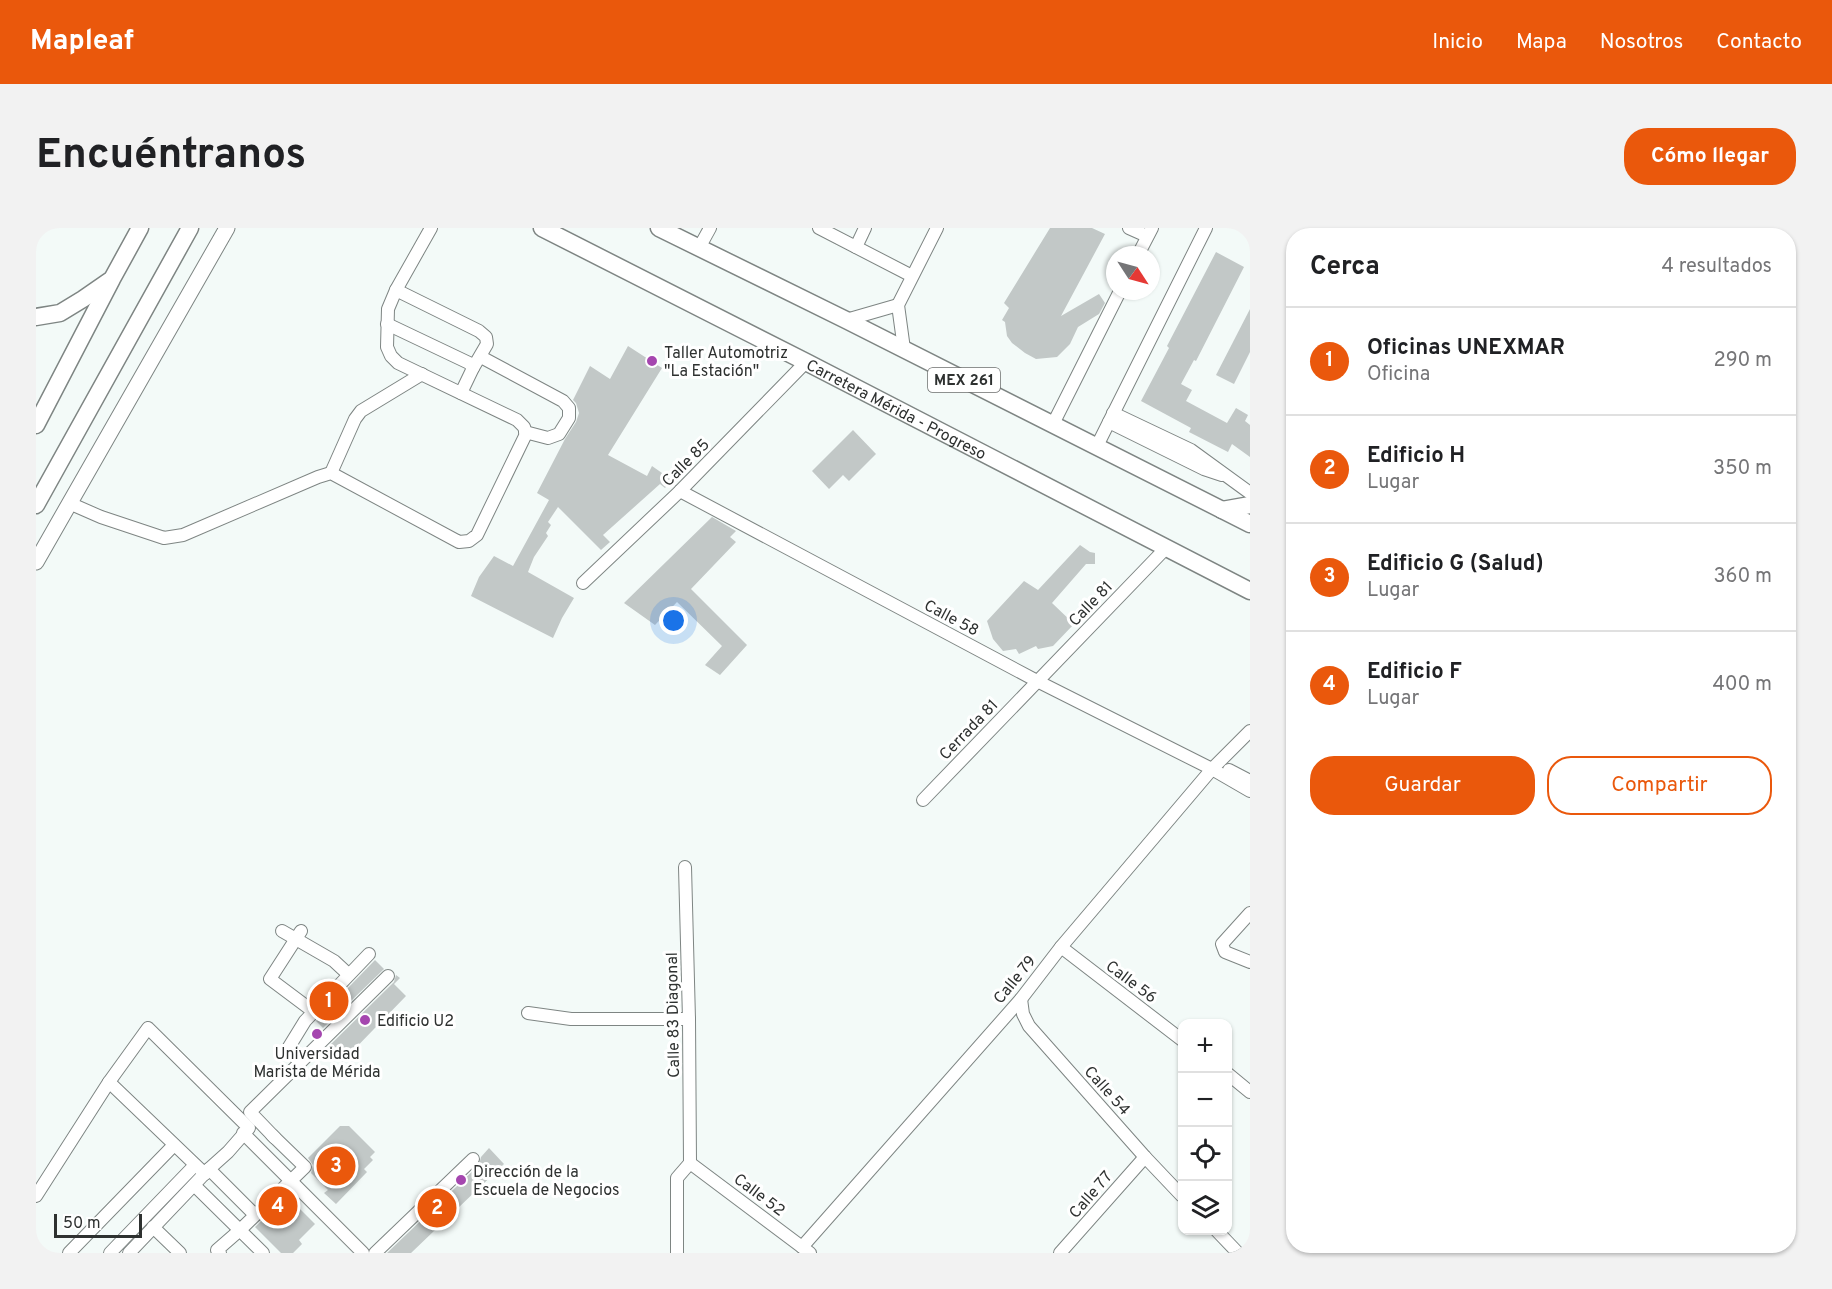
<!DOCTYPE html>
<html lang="es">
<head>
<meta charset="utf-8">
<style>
	body { margin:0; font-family:Overpass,sans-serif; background:#f2f2f2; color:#202124 }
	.controls { position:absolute; right:18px; bottom:18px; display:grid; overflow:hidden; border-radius:12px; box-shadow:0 2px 4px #0004 }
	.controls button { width:54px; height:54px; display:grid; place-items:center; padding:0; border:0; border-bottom:2px solid #e0e0e0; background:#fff; color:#202124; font:30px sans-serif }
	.compass { position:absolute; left:1070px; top:18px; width:54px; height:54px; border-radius:50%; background:#fff; box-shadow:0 2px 4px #0004; rotate:126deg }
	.scale { position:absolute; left:18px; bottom:15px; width:88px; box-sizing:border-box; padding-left:6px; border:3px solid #2e3130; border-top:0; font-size:16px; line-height:21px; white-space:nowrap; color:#2e3130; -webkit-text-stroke:4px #fff; paint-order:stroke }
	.you { position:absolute; left:638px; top:393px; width:21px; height:21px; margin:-15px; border:4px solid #fff; border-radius:50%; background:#1a73e8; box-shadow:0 0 0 9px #1a73e833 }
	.badge { display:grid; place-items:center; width:39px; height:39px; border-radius:50%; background:#ea580c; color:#fff; font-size:20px; font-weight:700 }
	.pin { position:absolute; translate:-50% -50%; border:3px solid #fff; box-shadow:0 2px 6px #0006 }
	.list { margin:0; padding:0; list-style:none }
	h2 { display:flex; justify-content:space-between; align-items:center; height:78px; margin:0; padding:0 24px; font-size:26px }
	h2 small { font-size:20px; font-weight:400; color:#757577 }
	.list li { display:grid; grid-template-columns:39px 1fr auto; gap:18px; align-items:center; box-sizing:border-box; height:108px; padding:0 24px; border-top:2px solid #e0e0e0 }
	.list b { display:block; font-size:22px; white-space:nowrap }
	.list p { margin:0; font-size:20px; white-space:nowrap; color:#757577 }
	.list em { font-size:20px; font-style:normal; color:#757577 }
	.actions { display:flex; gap:12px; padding:18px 24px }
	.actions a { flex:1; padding:14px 0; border:2px solid #ea580c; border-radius:24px; text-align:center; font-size:21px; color:#ea580c }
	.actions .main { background:#ea580c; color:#fff }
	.icon { flex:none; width:33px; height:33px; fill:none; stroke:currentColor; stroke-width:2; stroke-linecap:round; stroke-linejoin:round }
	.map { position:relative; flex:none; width:1214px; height:1025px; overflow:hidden; border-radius:24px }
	header { display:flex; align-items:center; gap:36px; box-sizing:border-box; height:84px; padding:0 30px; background:#ea580c; color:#fff }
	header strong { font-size:28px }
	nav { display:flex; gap:33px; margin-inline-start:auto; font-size:21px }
	.intro { display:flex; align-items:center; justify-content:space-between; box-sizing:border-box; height:144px; padding:0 36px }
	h1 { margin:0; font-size:42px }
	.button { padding:15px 27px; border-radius:24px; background:#ea580c; color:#fff; font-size:21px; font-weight:700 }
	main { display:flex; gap:36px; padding:0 36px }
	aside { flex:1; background:#fff; border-radius:24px; box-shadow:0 2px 4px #0004 }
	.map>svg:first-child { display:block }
	.building { fill:#c2c8c7 }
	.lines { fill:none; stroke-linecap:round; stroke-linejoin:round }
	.minor-casing { stroke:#7e8583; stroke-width:14 }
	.major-casing { stroke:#7e8583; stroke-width:17 }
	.highway-casing { stroke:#7e8583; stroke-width:19 }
	.minor { stroke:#fff; stroke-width:12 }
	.major { stroke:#fff; stroke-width:15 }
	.highway { stroke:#fff; stroke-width:16 }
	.poi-dot { fill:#a546af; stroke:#fff; stroke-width:2 }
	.labels { text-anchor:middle; stroke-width:6; stroke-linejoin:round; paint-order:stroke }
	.shield { fill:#fff; stroke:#6d6f6e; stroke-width:1.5 }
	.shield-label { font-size:15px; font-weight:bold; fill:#2e3130 }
	.poi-label { font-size:16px; fill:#2e3130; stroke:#fff; text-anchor:start }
	.street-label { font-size:16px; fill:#2e3130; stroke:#fff }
</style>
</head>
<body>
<header>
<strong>Mapleaf</strong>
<nav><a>Inicio</a><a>Mapa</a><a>Nosotros</a><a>Contacto</a></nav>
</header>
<div class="intro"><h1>Encuéntranos</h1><a class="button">Cómo llegar</a></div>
<main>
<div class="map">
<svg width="1214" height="1025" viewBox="0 0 1214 1025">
	<rect width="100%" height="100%" fill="#f3faf8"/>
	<g class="building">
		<path d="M1014 0H1056L1069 6 1025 88 1063 66 1069 75 1063 86 1042 99 1034 116 1021 129 1000 131 989 125 976 115 971 108 969 94 966 92 973 80 968 75Z"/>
		<path d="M1180 24 1208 39 1160 133 1158 132 1145 156 1156 162 1150 173 1191 195 1200 180 1212 187 1209 193 1214 197V229L1196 216 1192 224 1153 204 1155 200 1105 173 1133 120 1131 118Z"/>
		<path d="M1214 81V124L1198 156 1180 147Z"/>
		<path d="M592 118 626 140 572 227 611 248 616 238 636 252 629 260 624 256 567 307 574 314 565 322 522 279 512 294 515 297 510 305 512 308 498 329 492 344 538 370 526 390 517 410 435 368 443 349 458 328 477 338 513 272 501 265 529 211 540 194 543 185 540 175 537 172 554 138 574 151Z"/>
		<path d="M817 202 840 226 813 253 807 247 793 261 776 243Z"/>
		<path d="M676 289 700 303 694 309 700 314 655 361 711 417 684 447 669 437 686 418 641 374 619 397 588 375Z"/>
		<path d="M1044 317 1054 324 1059 325V336H1050L1016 375 1038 396 1017 418 1002 421 1000 418 983 426 980 421 967 423 957 411 951 393 988 353 1002 362Z"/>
		<path d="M339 732 348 741 287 800 280 793Z"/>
		<path d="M360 747 364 750 358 756 370 768 306 834 291 820 358 754Z"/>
		<path d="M304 898H313L339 924 334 929 337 932 328 941 331 944 300 976 288 965 292 962 275 945 277 937 272 930Z"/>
		<path d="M453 920 468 936 375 1025H351L443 937 445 929Z"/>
		<path d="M251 968 279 996 263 1012 266 1016 257 1025H245L219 999Z"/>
	</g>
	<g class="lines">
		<defs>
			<g id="minor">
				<path d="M783 0 876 48"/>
				<path d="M1093 0 1111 8"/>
				<path d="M820 19 829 0"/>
				<path d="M663 20 674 0"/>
				<path d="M1102 27 1116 0"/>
				<path d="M360 62 443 103 450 109 451 116 437 140"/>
				<path d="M810 92 862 77"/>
				<path d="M351 96 433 135 437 140 425 165"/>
				<path d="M868 121 862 77 901 0"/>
				<path d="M445 129 527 173 533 180V190L523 206 512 210 489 204"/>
				<path d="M1077 185 1155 222 1214 265"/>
				<path d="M1073 194 1168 241 1186 247"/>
				<path d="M1017 196 1084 63"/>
				<path d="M1061 218 1170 0"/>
				<path d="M295 245 319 191 325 183 386 146"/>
				<path d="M644 263 1001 453 1176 541 1214 563"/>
				<path d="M33 275 65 289 128 310 147 307 282 249 295 245 423 314 433 313 441 307 490 206 488 199 481 192 362 135 355 128 351 119 352 81 360 62 395 0"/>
				<path d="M547 355 644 263 770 134"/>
				<path d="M1193 542 1214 553"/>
				<path d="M887 572 1130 320"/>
				<path d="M649 639 653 791 654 935"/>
				<path d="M1214 685 1186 716 1189 724 1214 734"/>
				<path d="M246 703 298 733 312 746"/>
				<path d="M265 703 234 751 278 784"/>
				<path d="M1025 719 1146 812"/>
				<path d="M985 771 987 786 993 798 1109 929 1146 968"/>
				<path d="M492 785 535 791H653"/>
				<path d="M264 835 253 819 269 793 333 726"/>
				<path d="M1192 846 1214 864"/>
				<path d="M73 854 169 946"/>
				<path d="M207 905 327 1025"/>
				<path d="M239 910 214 884 352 748"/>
				<path d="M654 935 774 1025"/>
				<path d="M173 941 219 987"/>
				<path d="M159 958 227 1025"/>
				<path d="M0 968 73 854 112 800 213 900 192 924 173 941 93 1025"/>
				<path d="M117 999 144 1025"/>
				<path d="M1180 1002 1202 1025"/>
				<path d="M766 1019 985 771 1025 719 1176 541 1214 503"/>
				<path d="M33 1025 138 917"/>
				<path d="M74 1025 159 937"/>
				<path d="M184 1025 181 1022 204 1002 269 939 236 907"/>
				<path d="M339 1025 437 931"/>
				<path d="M641 1025V950L654 935"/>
				<path d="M1024 1025 1109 929"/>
			</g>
			<path id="major" d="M0 334 191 0"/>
			<g id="highway">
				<path id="s1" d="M506 0 770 134 1214 363"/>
				<path d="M623 0 810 92 1214 296"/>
				<path d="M0 89 24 85 47 71 73 53"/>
				<path d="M0 197 76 51 104 0"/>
				<path d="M0 277 154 0"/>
				<path d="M1186 282 1214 277"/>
			</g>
		</defs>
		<use href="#minor" class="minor-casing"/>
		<use href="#major" class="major-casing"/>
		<use href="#highway" class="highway-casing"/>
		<use href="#minor" class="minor"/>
		<use href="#major" class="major"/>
		<use href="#highway" class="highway"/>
	</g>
	<g class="poi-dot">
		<circle cx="616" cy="133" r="6"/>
		<circle cx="329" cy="792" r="6"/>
		<circle cx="281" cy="806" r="6"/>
		<circle cx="425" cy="952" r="6"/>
	</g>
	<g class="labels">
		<rect class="shield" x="892" y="140" width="72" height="24" rx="4.5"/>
		<g class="shield-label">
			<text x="928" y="157">MEX 261</text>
		</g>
		<g class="poi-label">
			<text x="628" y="130">Taller Automotriz<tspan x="628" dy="18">"La Estación"</tspan></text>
			<text x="341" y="798">Edificio U2</text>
			<text x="281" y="831" text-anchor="middle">Universidad<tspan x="281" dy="18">Marista de Mérida</tspan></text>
			<text x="437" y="949">Dirección de la<tspan x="437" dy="18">Escuela de Negocios</tspan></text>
		</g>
		<g class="street-label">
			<text dy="6" stroke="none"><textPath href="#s1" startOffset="398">Carretera Mérida - Progreso</textPath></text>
			<text transform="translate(649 234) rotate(-45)" y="6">Calle 85</text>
			<text transform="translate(1054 375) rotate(-46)" y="6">Calle 81</text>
			<text transform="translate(916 389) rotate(28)" y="6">Calle 58</text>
			<text transform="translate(932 501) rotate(-46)" y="6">Cerrada 81</text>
			<text transform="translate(978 751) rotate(-51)" y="6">Calle 79</text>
			<text transform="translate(1096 753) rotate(37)" y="6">Calle 56</text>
			<text transform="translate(636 787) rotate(-91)" y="6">Calle 83 Diagonal</text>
			<text transform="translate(1072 862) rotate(48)" y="6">Calle 54</text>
			<text transform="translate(724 966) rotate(37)" y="6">Calle 52</text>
			<text transform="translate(1054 966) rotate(-49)" y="6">Calle 77</text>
		</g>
	</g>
</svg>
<div class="controls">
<button>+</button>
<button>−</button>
<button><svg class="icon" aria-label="locate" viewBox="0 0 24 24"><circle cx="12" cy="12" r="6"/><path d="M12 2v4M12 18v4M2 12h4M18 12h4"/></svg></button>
<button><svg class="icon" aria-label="layers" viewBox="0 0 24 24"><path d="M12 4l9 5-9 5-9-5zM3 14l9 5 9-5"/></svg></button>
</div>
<svg class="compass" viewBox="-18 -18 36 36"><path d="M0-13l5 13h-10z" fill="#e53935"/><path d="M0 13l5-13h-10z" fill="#757577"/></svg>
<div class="scale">50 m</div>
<div class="you"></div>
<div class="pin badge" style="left:293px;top:773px">1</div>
<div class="pin badge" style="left:401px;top:980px">2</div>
<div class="pin badge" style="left:300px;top:938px">3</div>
<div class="pin badge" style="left:242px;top:978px">4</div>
</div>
<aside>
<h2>Cerca<small>4 resultados</small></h2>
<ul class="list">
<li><span class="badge">1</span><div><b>Oficinas UNEXMAR</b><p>Oficina</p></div><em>290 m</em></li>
<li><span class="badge">2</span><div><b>Edificio H</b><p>Lugar</p></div><em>350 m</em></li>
<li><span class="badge">3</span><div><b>Edificio G (Salud)</b><p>Lugar</p></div><em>360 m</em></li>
<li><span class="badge">4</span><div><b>Edificio F</b><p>Lugar</p></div><em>400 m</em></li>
</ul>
<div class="actions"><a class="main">Guardar</a><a>Compartir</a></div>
</aside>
</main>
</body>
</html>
